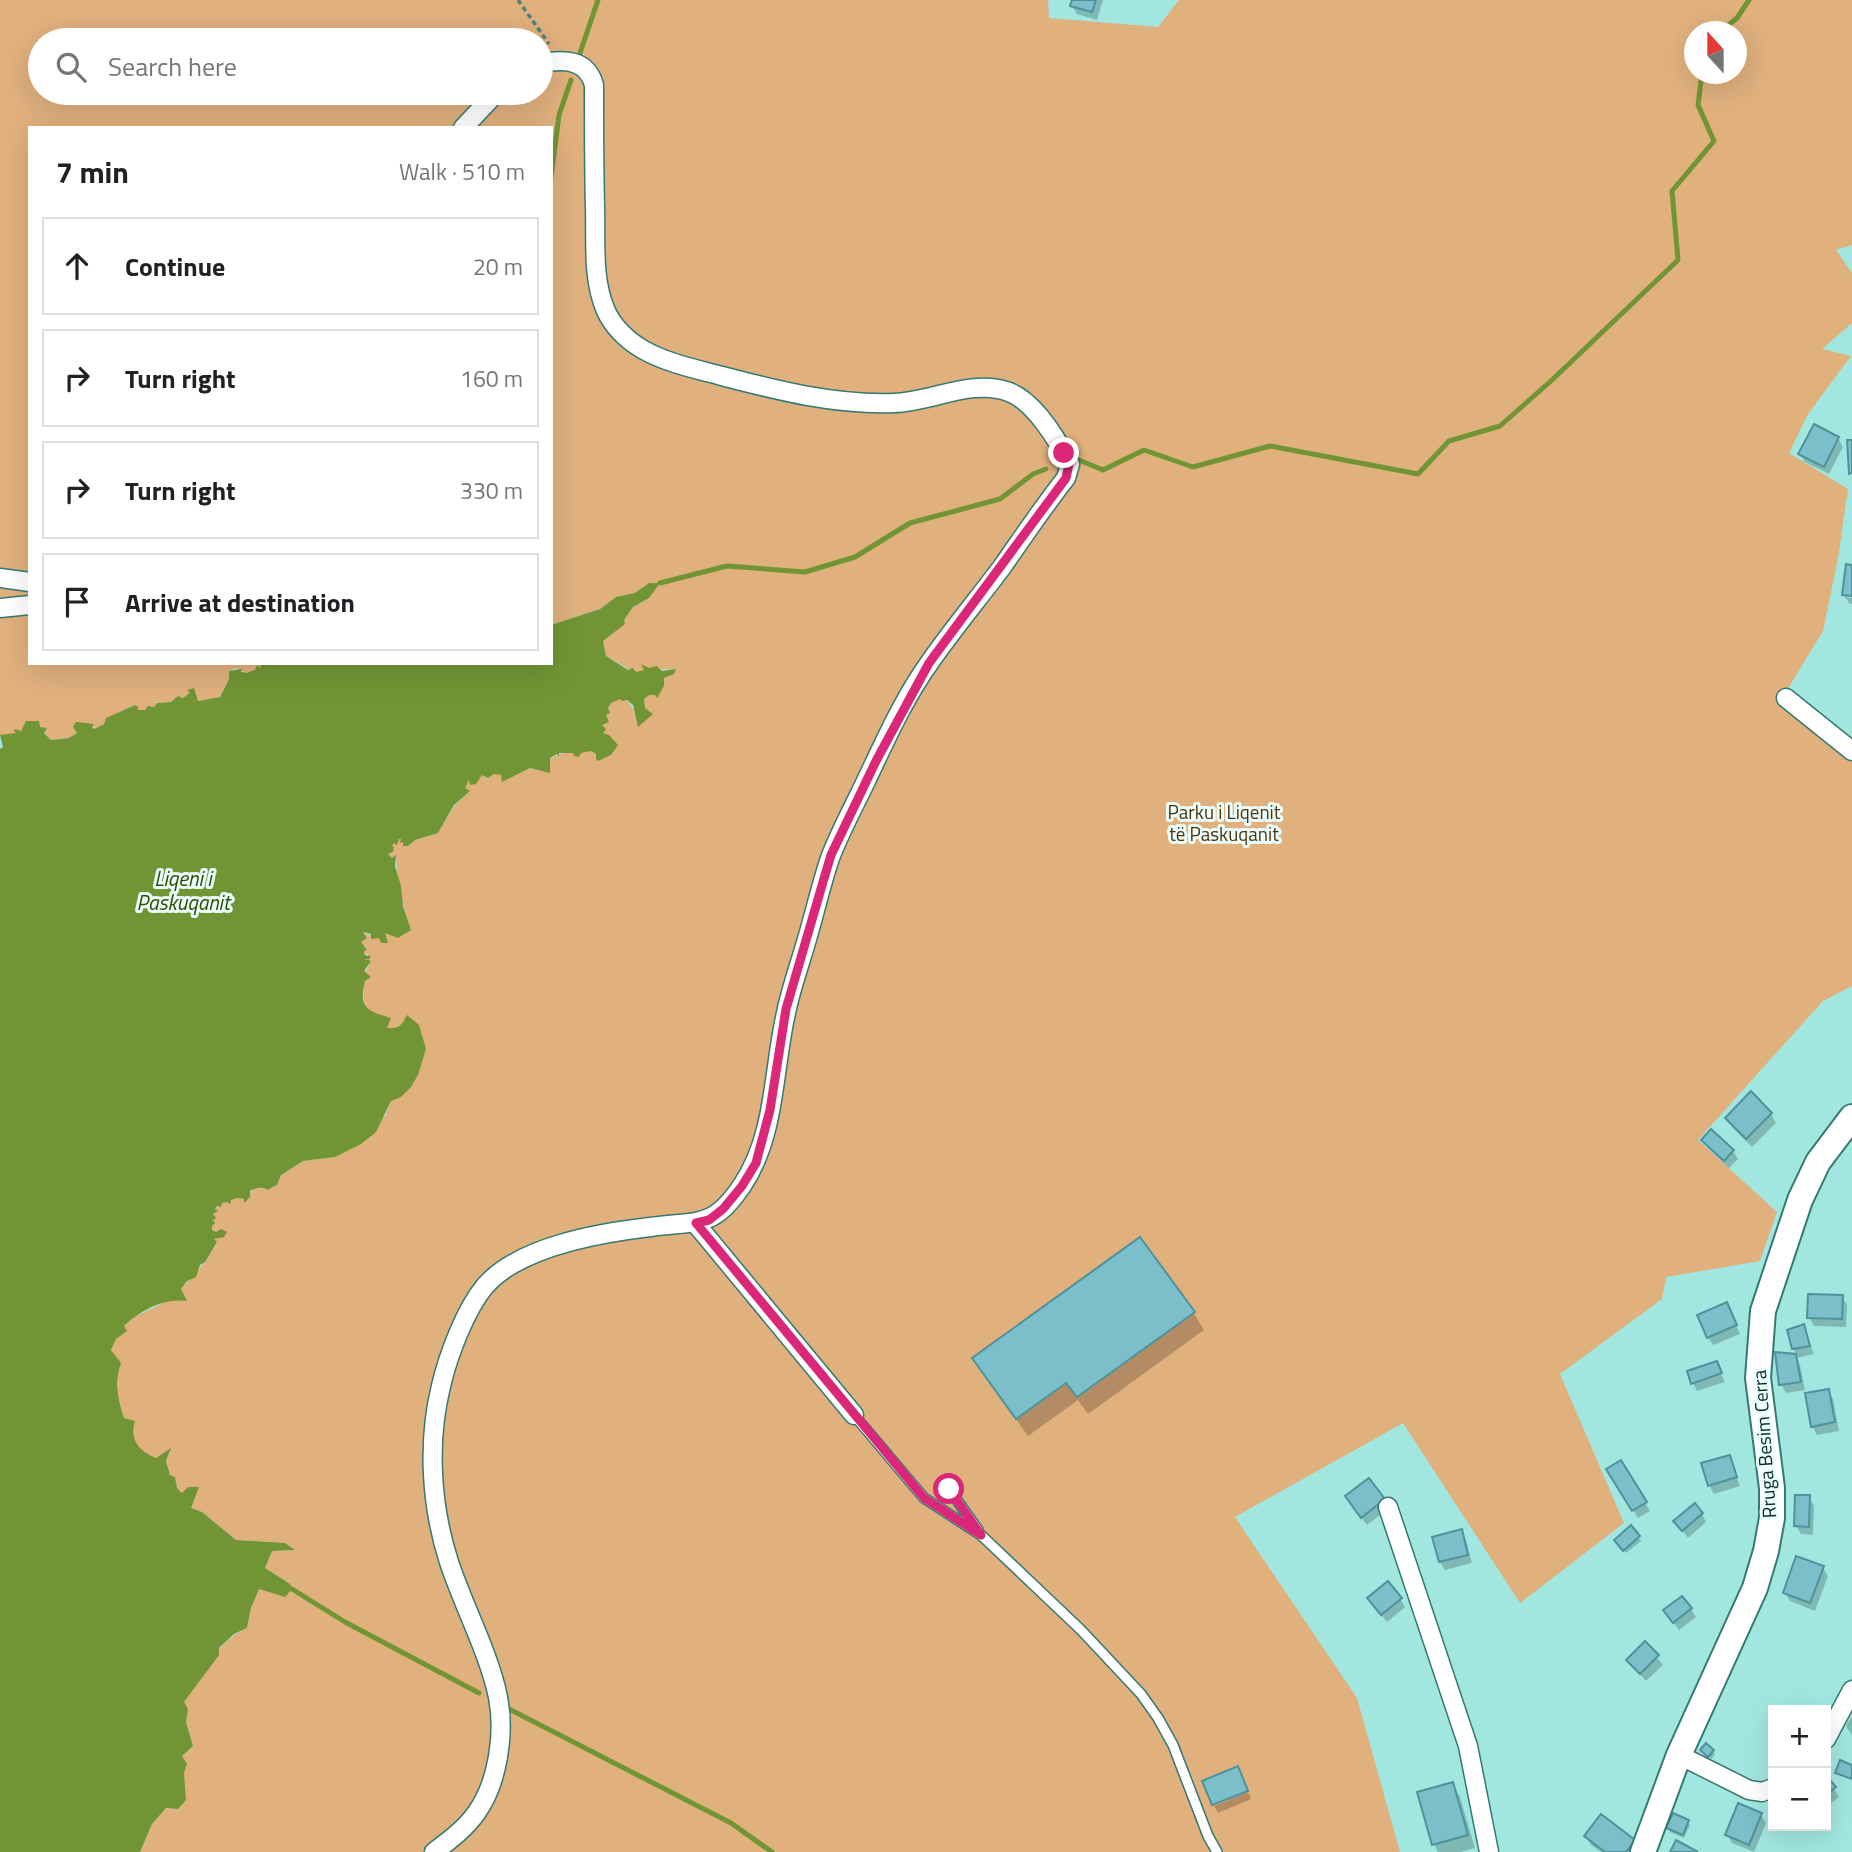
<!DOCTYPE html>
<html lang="en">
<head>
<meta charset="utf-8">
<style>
	body { margin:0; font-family:"Titillium Web",sans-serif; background:#f2f2f2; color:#202124 }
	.controls { position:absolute; right:21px; bottom:21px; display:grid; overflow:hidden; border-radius:0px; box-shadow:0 7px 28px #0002 }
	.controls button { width:63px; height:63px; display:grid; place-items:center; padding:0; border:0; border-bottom:2px solid #e0e0e0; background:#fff; color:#202124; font:35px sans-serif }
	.compass { position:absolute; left:1684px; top:21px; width:63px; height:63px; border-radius:50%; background:#fff; box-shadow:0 7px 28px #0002; rotate:339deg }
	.stop { position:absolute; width:21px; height:21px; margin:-16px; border:5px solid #db2777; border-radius:50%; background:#fff }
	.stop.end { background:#db2777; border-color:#fff; box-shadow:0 2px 7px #0008 }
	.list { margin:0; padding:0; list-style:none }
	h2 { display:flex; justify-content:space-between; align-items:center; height:91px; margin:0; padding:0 28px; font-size:30px }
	h2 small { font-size:23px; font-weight:400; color:#757577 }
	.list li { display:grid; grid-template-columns:46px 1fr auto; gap:21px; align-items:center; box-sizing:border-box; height:98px; margin:0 14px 14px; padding:0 14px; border:2px solid #e0e0e0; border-radius:0px }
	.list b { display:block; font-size:26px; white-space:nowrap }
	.list em { font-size:23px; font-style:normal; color:#757577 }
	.icon { flex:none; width:38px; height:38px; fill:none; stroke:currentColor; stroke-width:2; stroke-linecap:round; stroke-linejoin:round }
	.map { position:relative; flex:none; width:1852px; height:1852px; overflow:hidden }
	.search { position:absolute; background:#fff; box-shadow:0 7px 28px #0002; left:28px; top:28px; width:525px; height:77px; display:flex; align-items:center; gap:18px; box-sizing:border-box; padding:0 24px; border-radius:38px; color:#757577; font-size:26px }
	.panel { position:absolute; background:#fff; box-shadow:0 7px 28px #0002; left:28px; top:126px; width:525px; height:539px; border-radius:0px }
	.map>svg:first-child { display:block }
	.green { fill:#e0b07d; fill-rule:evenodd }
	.water { fill:#719535 }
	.shadow { fill:#0003 }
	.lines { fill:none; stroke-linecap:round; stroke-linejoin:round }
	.stream { stroke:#719535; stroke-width:5 }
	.building { fill:#7abfc9; stroke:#4e929c; stroke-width:2 }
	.lane-casing { stroke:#347973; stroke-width:12 }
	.street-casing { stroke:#347973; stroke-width:21 }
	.secondary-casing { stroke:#347973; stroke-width:28 }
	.path { stroke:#50807b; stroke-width:3.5; stroke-dasharray:5 3.5; stroke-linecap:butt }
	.lane { stroke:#fff; stroke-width:9 }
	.street { stroke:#fff; stroke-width:18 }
	.secondary { stroke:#fff; stroke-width:24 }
	.route { stroke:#db2777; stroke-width:9 }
	.labels { text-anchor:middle; stroke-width:6; stroke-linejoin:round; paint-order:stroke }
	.park-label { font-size:19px; fill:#4f320e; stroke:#eafefb }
	.street-label { font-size:19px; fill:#0b2826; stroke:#eafefb }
	.water-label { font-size:21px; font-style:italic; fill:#334a01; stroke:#eafefb }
</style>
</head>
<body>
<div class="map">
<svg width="1852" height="1852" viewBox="0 0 1852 1852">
	<rect width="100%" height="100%" fill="#a1e7e0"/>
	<path class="green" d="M0 0H1048L1049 18 1158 27 1179 0H1852V245L1836 250 1852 273V323L1822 349 1851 356 1808 414 1789 453 1848 489 1838 558 1823 631 1781 700 1852 761V986L1823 1001 1698 1140 1777 1212 1760 1261 1666 1277 1662 1299 1560 1374 1624 1523 1520 1603 1403 1423 1235 1517 1357 1698 1400 1852H140L152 1824 166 1808 178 1809 186 1800 181 1757 193 1746 186 1721 188 1709 183 1702C202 1676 216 1641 247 1628L251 1608 259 1589 285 1597 290 1584 265 1568 272 1551 293 1550 285 1543 236 1540 202 1512 191 1508 195 1498 182 1493 177 1488 175 1477 170 1475 166 1461 171 1449 157 1458 144 1453 134 1443 132 1430 124 1418 117 1395 118 1374 121 1363 111 1351 115 1339 126 1332 124 1326 134 1317 182 1294 181 1289 205 1262 217 1243 213 1240 218 1238 216 1232 212 1230 213 1214 217 1210 215 1209C221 1202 235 1196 244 1199L256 1187 267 1190 277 1185 281 1175 303 1161 335 1157 385 1116 391 1101 401 1097 402 1024 396 1028H387L386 1016C354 1015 367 991 363 971L367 970 370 962 365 958H370V955L364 954 363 951 367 949 360 942 367 938 361 932 379 938 382 943 388 942 384 932 396 936 411 930C403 907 397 878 396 856L392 858 388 853 393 852 394 847 392 846 394 842 397 844 398 839H401L408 846 415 840 438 833 455 805 469 792 465 788 469 779 471 784 482 774 488 778 494 774 501 775 503 781 530 768 549 772 550 759C562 750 577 753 591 750L596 754 598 761C601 743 599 721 609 706 624 683 637 714 638 726L651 712 645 708 644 699 649 695H655L664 678 675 669 644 670 635 673 606 656 603 641 624 624 623 621 633 607 649 598V583L635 593 616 597 600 609 551 625V128H30V663H268L248 674 236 668 229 671V679L220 697 198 701 191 693 183 698 178 696 171 702 157 703 154 707 148 706 145 710H137L138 707 134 705 115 714 99 727 76 729 77 733 69 738 51 740 44 732 43 728 25 724C21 735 10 735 0 735ZM1694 32H1736V74H1694ZM40 40H541V93H40Z"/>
	<path class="water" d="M649 583H660L649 598 633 607 624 620 625 624 603 641 606 656 628 670 633 668 636 672 644 670 641 664 649 668 657 666 662 671 676 669 674 674 664 678V686L657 698 655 695H649L644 699 645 708 653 714 638 727 633 705 627 700 622 701 620 699 611 703 608 708 610 713 606 715 609 722 602 725 606 729 603 733 609 735 618 745 611 755 598 761 596 759V754L591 751 581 753 579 757 574 756 573 753H559V756L557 754 550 758V773L530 768 502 782 501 775 494 774 488 778 482 775 476 784 470 785 469 780 465 788 470 791 454 805 438 833 415 840 408 846H403V842L400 843 401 839H399L397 845 394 843 392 846 394 847 393 852 388 854 392 858 396 855 395 866 401 886 403 906 411 930 398 938 385 933 388 943H381L379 938 371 939V934L363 932 367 938 361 942 367 950 364 951V954L367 956 370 955V959H365L371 961 364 971 371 977 365 981C358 1009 368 1011 391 1018L387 1028C399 1029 402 1025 407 1015L419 1025 426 1049 418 1075 411 1087 401 1097 391 1101 376 1132 361 1144 335 1157 303 1161 281 1175 277 1185 267 1190C262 1186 255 1188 250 1191V1197L244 1203V1199L237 1198 231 1200 230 1204 227 1202 222 1203 221 1207 217 1206 215 1209 218 1211 213 1214 216 1218 213 1220 215 1223 212 1226V1230L216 1232 221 1229 227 1232 224 1237 214 1239 217 1242 205 1262 200 1265 196 1277 187 1281 181 1289 187 1301C164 1298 141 1310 124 1326L127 1331 116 1339 111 1350 121 1363C114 1383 118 1399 124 1418L135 1421C129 1440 139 1451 156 1458L171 1448 166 1461 170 1475 175 1477 177 1488 182 1493 188 1487H199L191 1508 202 1512 236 1540 285 1543 295 1550 272 1551 265 1568 290 1584 292 1589 285 1597 259 1589 251 1608 247 1628 234 1634 219 1648V1655L184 1702 188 1709 186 1722 193 1746 182 1756 187 1764 184 1773 186 1800 178 1809 166 1808 152 1824 140 1852H0V749L3 747 0 735 16 733 14 731 15 729 21 731 26 721H39L40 727 47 728 44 733 51 740 69 738 77 733 73 727 76 722 94 724 92 727 94 729 104 724 106 718 135 705 138 707V710H145L148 706 154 707 157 703 171 702 178 696 183 698 190 693 187 690 194 688 198 701 220 697 229 679V671L242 669 241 672 247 673 255 670 257 665 261 668 260 665 268 663H551V625L600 609 616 597 635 593Z"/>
	<g class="shadow">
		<path d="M1074 0H1103L1097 20 1077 14 1072 6Z"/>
		<path d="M1838 438 1843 447 1829 474 1805 462 1800 454Z"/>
		<path d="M1852 567V595L1847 594V597L1852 598V604L1849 603 1844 595Z"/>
		<path d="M1771 1114 1776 1123 1752 1147 1732 1127 1727 1118Z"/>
		<path d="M1703 1140 1733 1151 1738 1159 1729 1168 1708 1148Z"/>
		<path d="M1842 1297 1847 1305 1846 1327 1814 1326 1809 1317Z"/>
		<path d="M1193 1312 1204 1330 1088 1414 1078 1400 1028 1436 974 1359Z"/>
		<path d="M1731 1312 1740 1334 1713 1345 1708 1337Z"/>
		<path d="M1803 1326 1814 1354 1796 1358 1800 1365 1805 1390 1786 1393 1781 1384 1777 1354 1798 1356 1793 1349Z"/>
		<path d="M1716 1363 1725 1382 1697 1391 1693 1383Z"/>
		<path d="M1828 1391 1833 1399 1839 1431 1817 1435 1812 1426Z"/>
		<path d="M1729 1457 1740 1486 1714 1494 1709 1485Z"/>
		<path d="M1621 1462 1650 1511 1638 1518 1609 1469Z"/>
		<path d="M1809 1497 1814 1506 1813 1535 1801 1534 1796 1526Z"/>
		<path d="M1383 1500 1388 1509 1367 1525 1352 1505Z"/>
		<path d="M1702 1514 1706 1522 1688 1538 1676 1522Z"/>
		<path d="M1631 1528 1641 1541 1626 1553 1618 1544Z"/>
		<path d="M1461 1531 1466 1540 1472 1563 1445 1570 1440 1562Z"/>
		<path d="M1823 1568 1828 1576 1815 1611 1790 1601 1785 1593Z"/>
		<path d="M1400 1599 1405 1607 1387 1622 1374 1606Z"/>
		<path d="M1691 1609 1696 1617 1679 1630 1671 1619Z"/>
		<path d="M1645 1643 1663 1665 1646 1681 1628 1660Z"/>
		<path d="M1852 1716V1735L1846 1726Z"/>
		<path d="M1702 1750 1713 1751 1715 1755 1711 1759Z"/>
		<path d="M1826 1777 1839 1797 1826 1807Z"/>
		<path d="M1452 1784 1460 1797 1475 1848 1461 1852H1438L1434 1844Z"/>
		<path d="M1248 1792 1251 1799 1218 1813 1214 1806Z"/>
		<path d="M1761 1815 1766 1823 1754 1852 1732 1843 1727 1834Z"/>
		<path d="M1688 1822 1690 1825 1684 1838 1670 1832 1668 1828Z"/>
		<path d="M1586 1836 1634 1842 1639 1850 1637 1852H1601L1591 1845Z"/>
	</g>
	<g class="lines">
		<g class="stream">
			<path d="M1720 32 1737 18 1749 0"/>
			<path d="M579 56 598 0"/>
			<path d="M551 178 559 115 571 80"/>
			<path d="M1074 458 1103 470 1144 450 1193 467 1270 446 1418 474 1449 441 1500 426 1552 380 1678 260 1672 191 1714 141 1698 105 1702 74"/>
			<path d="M660 583 727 566 805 572 855 557 910 523 1000 499 1033 474 1046 469"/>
			<path d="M292 1589 345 1622 479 1693"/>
			<path d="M507 1708 731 1823 772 1852"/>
		</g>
	</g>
	<g class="building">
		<path d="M1072 0H1096L1092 12 1070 6Z"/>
		<path d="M1814 424 1839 437 1824 467 1798 454Z"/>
		<path d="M1847 440H1852V473L1849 474Z"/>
		<path d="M1846 564 1852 565V596L1842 595Z"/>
		<path d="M1751 1091 1772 1113 1746 1139 1725 1118Z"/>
		<path d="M1711 1129 1734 1150 1724 1161 1701 1140Z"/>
		<path d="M1140 1237 1195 1312 1077 1397 1066 1383 1016 1419 972 1358Z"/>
		<path d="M1808 1294 1843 1295 1842 1319 1807 1318Z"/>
		<path d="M1727 1302 1737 1325 1707 1338 1697 1315Z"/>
		<path d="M1804 1324 1810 1346 1792 1349 1787 1330Z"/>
		<path d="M1775 1352 1796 1354 1801 1382 1779 1385Z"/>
		<path d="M1717 1361 1722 1373 1691 1384 1687 1371Z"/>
		<path d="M1829 1389 1835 1422 1811 1427 1805 1393Z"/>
		<path d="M1730 1455 1737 1477 1708 1486 1701 1463Z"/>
		<path d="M1621 1460 1647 1502 1632 1511 1606 1469Z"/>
		<path d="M1369 1478 1385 1499 1361 1518 1345 1496Z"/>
		<path d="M1795 1495H1810L1809 1527 1794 1526Z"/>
		<path d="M1695 1503 1703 1513 1682 1531 1673 1521Z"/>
		<path d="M1631 1525 1640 1536 1623 1551 1614 1540Z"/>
		<path d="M1462 1529 1468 1555 1439 1562 1432 1537Z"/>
		<path d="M1796 1556 1824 1566 1810 1603 1783 1593Z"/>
		<path d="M1388 1581 1402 1598 1381 1615 1367 1598Z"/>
		<path d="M1682 1596 1692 1608 1673 1623 1663 1610Z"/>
		<path d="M1645 1641 1659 1655 1640 1674 1626 1660Z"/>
		<path d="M1706 1743 1714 1750 1708 1757 1700 1750Z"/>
		<path d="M1840 1760 1852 1765V1779L1835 1773Z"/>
		<path d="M1238 1766 1248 1791 1212 1805 1202 1781Z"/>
		<path d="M1826 1775 1836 1787 1826 1795Z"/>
		<path d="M1453 1782 1468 1835 1432 1845 1417 1792Z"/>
		<path d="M1738 1803 1762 1813 1749 1845 1725 1835Z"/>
		<path d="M1673 1813 1689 1820 1683 1835 1666 1828Z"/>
		<path d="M1601 1814 1635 1840 1626 1852H1605L1584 1836Z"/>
		<path d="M1676 1840 1698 1852H1670Z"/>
	</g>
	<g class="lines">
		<defs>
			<g id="lane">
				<path d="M854 1415 924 1498 981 1535 1081 1630 1141 1694 1158 1718 1173 1745 1208 1836 1217 1852"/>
				<path d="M949 1489 978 1530"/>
			</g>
			<g id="street">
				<path d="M463 128 496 93"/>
				<path d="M0 578 30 582"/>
				<path d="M0 608 30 605"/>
				<path d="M1786 698 1852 751"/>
				<path d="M696 1224 854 1415"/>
				<path d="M1388 1507 1468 1746 1489 1852"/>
				<path d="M1826 1739 1852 1690"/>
				<path d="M1679 1755 1749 1790 1762 1792 1773 1788"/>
				<path d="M434 1852C450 1840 466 1828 477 1812 498 1782 505 1733 498 1697 489 1653 463 1605 449 1562 431 1506 427 1443 441 1386 448 1356 465 1310 485 1286 520 1246 599 1233 650 1227 698 1220 713 1230 743 1184 776 1134 773 1069 786 1013 791 988 800 964 807 939 815 912 821 885 830 858 840 832 854 806 866 781 885 741 904 698 930 662 953 629 978 599 1002 567 1023 537 1043 507 1066 478L1070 464C1058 441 1034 401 1009 392 973 378 931 402 894 403 835 405 779 391 722 376 696 369 666 363 642 349 627 340 614 328 606 311 592 279 596 242 595 207 594 166 594 126 594 85 587 59 564 59 541 63"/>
			</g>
			<path id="secondary" d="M1643 1852 1679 1755 1755 1588 1766 1551 1772 1518V1488L1758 1378 1763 1311 1800 1200 1818 1162 1852 1117"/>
		</defs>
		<use href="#lane" class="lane-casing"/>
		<use href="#street" class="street-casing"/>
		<use href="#secondary" class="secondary-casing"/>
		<path class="path" d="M518 0 549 44"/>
		<use href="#lane" class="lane"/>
		<use href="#street" class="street"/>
		<use href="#secondary" class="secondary"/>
	</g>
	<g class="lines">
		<path class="route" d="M949 1489 981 1535 924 1498 696 1223 709 1220 723 1209 742 1186 756 1163 770 1110 786 1009 823 882 831 855 876 761 929 663 1066 478 1069 464 1064 453"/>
	</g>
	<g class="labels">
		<g class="park-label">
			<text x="1224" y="819">Parku i Liqenit<tspan x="1224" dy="22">të Paskuqanit</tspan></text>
		</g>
		<g class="street-label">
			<text transform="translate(1764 1444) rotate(-94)" y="7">Rruga Besim Cerra</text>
		</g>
		<g class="water-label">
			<text x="183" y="886">Liqeni i<tspan x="183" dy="24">Paskuqanit</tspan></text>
		</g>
	</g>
</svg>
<div class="controls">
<button>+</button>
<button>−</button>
</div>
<svg class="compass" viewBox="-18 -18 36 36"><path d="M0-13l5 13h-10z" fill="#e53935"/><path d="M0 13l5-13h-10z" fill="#757577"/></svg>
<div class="stop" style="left:949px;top:1489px"></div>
<div class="stop end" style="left:1064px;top:453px"></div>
<div class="search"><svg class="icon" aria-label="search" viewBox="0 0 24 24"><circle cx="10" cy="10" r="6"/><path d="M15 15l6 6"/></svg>Search here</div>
<section class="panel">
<h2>7 min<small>Walk · 510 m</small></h2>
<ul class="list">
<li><svg class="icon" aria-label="ahead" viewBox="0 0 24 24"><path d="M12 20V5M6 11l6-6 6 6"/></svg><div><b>Continue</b></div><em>20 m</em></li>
<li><svg class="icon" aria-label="right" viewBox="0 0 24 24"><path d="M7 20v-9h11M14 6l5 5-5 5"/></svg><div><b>Turn right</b></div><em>160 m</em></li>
<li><svg class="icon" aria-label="right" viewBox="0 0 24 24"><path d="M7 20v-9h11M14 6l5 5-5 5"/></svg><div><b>Turn right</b></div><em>330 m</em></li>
<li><svg class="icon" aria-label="arrive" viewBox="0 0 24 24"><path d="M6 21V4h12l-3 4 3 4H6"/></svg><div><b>Arrive at destination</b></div></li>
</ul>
</section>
</div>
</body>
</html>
